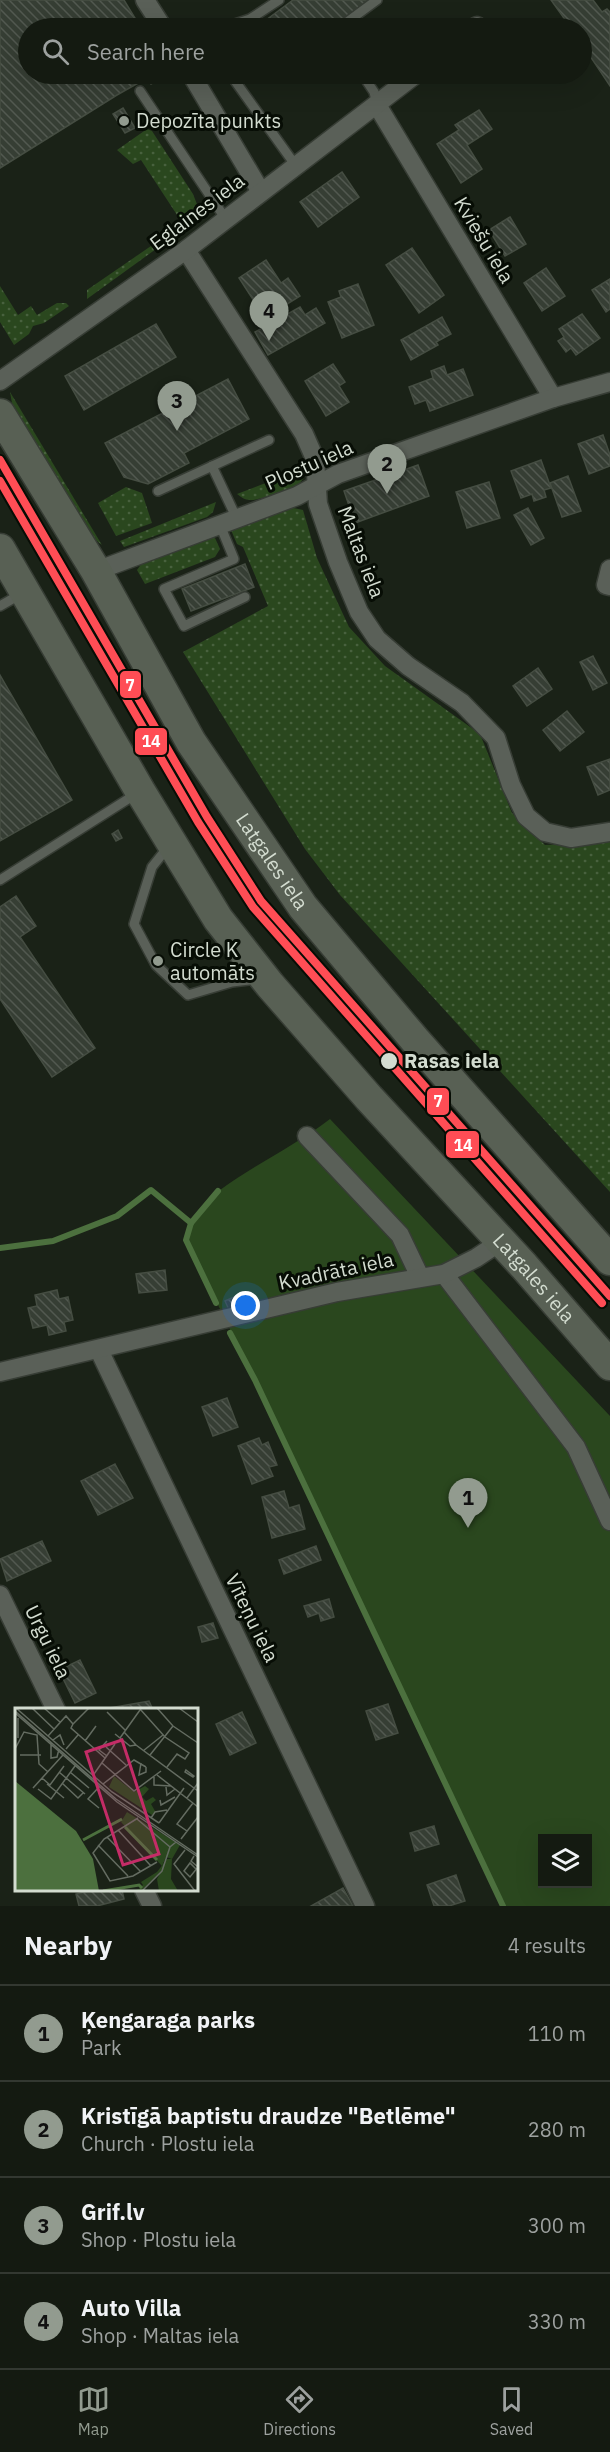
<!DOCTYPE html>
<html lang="en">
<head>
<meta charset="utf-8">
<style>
	body { margin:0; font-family:"IBM Plex Sans",sans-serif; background:#1d231a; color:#f1f3f6 }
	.controls { position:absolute; right:18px; bottom:18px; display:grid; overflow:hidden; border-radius:0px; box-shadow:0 6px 24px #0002 }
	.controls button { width:54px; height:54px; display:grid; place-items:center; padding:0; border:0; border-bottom:2px solid #333831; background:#141a11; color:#f1f3f6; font:30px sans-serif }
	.you { position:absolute; left:246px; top:1306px; width:21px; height:21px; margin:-15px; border:4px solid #fff; border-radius:50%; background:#1a73e8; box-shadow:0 0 0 9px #1a73e833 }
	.badge { display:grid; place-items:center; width:39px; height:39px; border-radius:50%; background:#929b8f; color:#111; font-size:20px; font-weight:700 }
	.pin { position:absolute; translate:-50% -50px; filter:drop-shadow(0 2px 3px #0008) }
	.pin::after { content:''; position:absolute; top:32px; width:21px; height:18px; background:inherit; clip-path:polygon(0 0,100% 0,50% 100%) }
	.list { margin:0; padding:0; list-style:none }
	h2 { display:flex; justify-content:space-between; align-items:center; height:78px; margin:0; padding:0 24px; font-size:26px }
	h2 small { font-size:20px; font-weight:400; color:#9da19f }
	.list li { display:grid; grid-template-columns:39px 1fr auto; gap:18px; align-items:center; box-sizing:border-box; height:96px; padding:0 24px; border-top:2px solid #333831 }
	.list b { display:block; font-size:22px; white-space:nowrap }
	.list p { margin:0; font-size:20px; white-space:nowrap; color:#9da19f }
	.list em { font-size:20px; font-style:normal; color:#9da19f }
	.icon { flex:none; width:33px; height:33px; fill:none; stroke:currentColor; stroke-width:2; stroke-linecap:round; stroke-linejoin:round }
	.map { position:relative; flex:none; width:610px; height:1906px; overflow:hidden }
	.search { position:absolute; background:#141a11; box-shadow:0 6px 24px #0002; left:18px; right:18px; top:18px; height:66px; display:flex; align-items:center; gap:15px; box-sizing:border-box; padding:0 21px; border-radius:33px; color:#9da19f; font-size:22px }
	.sheet { height:462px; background:#141a11 }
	nav { display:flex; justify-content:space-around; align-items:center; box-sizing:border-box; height:84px; border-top:2px solid #333831; background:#141a11; font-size:16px; color:#9da19f }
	nav a { display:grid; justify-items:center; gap:3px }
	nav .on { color:#929b8f }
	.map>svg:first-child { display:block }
	.grass { fill:url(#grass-dots) }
	.park { fill:#2a471e; fill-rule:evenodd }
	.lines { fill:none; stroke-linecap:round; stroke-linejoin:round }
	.stream { stroke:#4c703e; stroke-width:6 }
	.building { fill:url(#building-back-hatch); stroke:#454d42; stroke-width:1.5 }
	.service-casing { stroke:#373d35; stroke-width:12 }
	.minor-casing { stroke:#373d35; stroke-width:21 }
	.trunk-casing { stroke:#373d35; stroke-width:33 }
	.service { stroke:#5a6058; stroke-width:9 }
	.minor { stroke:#5a6058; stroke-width:18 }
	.trunk { stroke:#586054; stroke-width:30 }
	.tram-1-casing { stroke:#070d05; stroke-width:12 }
	.tram-2-casing { stroke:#070d05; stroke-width:12 }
	.tram-1 { stroke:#ff4d55; stroke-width:8 }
	.tram-2 { stroke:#ff4d55; stroke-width:8 }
	.poi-dot { fill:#929b8f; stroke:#070d05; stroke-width:2 }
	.stop-dot { fill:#d3dcd0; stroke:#070d05; stroke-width:2 }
	.labels { text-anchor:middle; stroke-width:6; stroke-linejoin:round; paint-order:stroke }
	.poi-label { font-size:20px; fill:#d3dcd0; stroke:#070d05; text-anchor:start }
	.street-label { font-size:20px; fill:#d3dcd0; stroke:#070d05 }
	.stop-label { font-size:20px; font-weight:bold; fill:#d3dcd0; stroke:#070d05; text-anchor:start }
	.inset-river { fill:none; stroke:#4c703e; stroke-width:3 }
	.inset-road { fill:none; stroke:#646c61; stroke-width:1.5 }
	.view { fill:#c42c67; fill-opacity:0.15; stroke:#c42c67; stroke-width:3 }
	.inset-edge { fill:none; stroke:#d3dcd0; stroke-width:3 }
	.line-badge { stroke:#070d05; stroke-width:2 }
	.badge-label { font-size:16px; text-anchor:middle; font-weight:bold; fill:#fff }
</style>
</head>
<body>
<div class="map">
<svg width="610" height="1906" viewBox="0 0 610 1906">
	<defs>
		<pattern id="grass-dots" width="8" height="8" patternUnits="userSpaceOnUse" patternTransform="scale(1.5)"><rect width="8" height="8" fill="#2a471e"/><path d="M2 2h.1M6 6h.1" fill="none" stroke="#48613e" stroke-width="1.8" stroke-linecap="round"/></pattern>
		<pattern id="building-back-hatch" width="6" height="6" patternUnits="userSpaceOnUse" patternTransform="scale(1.5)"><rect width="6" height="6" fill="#363e34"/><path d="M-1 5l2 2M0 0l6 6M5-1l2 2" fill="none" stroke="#525950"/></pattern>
	</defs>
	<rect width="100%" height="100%" fill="#1a2217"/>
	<g class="grass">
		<path d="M147 129 152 131 193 194 200 212 197 218 172 237 168 232 181 221 141 160 133 164 117 150Z"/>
		<path d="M151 246 156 249 87 299V290Z"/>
		<path d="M0 286 18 315 31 306 37 315 57 303H66L69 306 44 323 33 326 29 334 14 345 0 322Z"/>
		<path d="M10 392 102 545 92 537 12 403Z"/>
		<path d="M307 467C306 473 304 479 299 484 292 489 258 501 250 500 245 500 241 497 237 494Z"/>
		<path d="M126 487 142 493 152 523 116 536 98 503Z"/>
		<path d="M216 502 213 512 207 517 124 547 120 541Z"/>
		<path d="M289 507 303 510 317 558 349 627 385 666 480 734 512 813 545 845 610 842V1192L340 895 305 849 183 652 268 606 243 547 237 544 231 530Z"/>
		<path d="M206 538H215L220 549 215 557 145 584 137 570 142 563Z"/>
	</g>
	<path class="park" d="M330 1119 610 1416V1906H503L255 1380 186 1240C192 1222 204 1202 220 1190 255 1164 295 1146 330 1119ZM542 1838H588V1884H542Z"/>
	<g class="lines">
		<g class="stream">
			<path d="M191 1223 186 1240 216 1303"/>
			<path d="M0 1248 53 1241 117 1216 151 1190 191 1223 218 1191"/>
			<path d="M230 1333 255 1380 503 1906"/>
		</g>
	</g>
	<g class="building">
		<path d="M0 0H124L141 28H28V74L168 75 151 84 147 78 117 95 0 168Z"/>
		<path d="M293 0H371L332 28H267L262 23Z"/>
		<path d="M551 0H593L602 12 607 9 610 12V86L582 44V28H571Z"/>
		<path d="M123 108 135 128 125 133 113 114Z"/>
		<path d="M479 110 492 129 467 145 482 169 461 183 437 144 459 130 455 125Z"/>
		<path d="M342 172 359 197 318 227 300 202Z"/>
		<path d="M510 217 526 244 505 256 489 230Z"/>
		<path d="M412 248 444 295 419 313 386 265Z"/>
		<path d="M266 260 281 283 288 278 300 296 265 318 239 278Z"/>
		<path d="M546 268 565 296 542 311 524 283Z"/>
		<path d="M610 279V309L606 312 592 290Z"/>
		<path d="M358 284 374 325 342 338 328 302 341 297 339 291Z"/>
		<path d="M300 307 305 315 316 308 325 323 268 355 255 332Z"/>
		<path d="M582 314 600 338 576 355 571 348 566 352 558 341 564 337 559 329Z"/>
		<path d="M442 317 451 334 436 342 438 345 411 360 401 340Z"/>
		<path d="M156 324 176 357 84 410 65 376Z"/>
		<path d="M333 364 345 382 339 386 349 402 326 416 305 381Z"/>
		<path d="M444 366 447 375 463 369 473 395 430 411 426 400 415 404 409 387 433 378 431 371Z"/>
		<path d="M228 379 249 419 184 453 189 463 148 484 124 477 105 443Z"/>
		<path d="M603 435 610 455V466L589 474 578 444Z"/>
		<path d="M541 460 551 488 544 490 546 497 534 501 532 494 521 498 511 471Z"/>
		<path d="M418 465 429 496 355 523 344 491Z"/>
		<path d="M568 476 581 511 562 517 550 483Z"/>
		<path d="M489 482 500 518 467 528 456 492Z"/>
		<path d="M528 508 544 538 531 545 514 515Z"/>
		<path d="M245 564 254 587 191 611 182 589Z"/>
		<path d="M593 656 607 683 593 690 580 662Z"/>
		<path d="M538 668 552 689 527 706 513 686Z"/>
		<path d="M0 675 72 800 0 841Z"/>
		<path d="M567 711 584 732 560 751 543 730Z"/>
		<path d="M610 759V790L598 795 587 767Z"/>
		<path d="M118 830 122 838 116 841 112 834Z"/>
		<path d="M16 896 36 926 20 937 95 1048 52 1077 0 999V907Z"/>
		<path d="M165 1270 167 1290 139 1293 136 1274Z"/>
		<path d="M57 1290 59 1299 68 1297 73 1320 64 1322 66 1331 49 1335 47 1325 33 1328 28 1308 37 1306 35 1295Z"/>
		<path d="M239 1295 244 1307 230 1312 225 1301Z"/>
		<path d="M227 1398 238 1427 213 1436 202 1407Z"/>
		<path d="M259 1438 262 1445 268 1442 277 1465 269 1467 273 1476 252 1484 238 1446Z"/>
		<path d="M115 1464 133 1498 98 1515 81 1481Z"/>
		<path d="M284 1491 289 1508 299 1505 305 1529 272 1538 262 1497Z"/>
		<path d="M42 1541 51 1561 7 1581 0 1559Z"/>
		<path d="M316 1546 321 1560 284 1574 279 1560Z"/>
		<path d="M329 1599 334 1617 321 1621 319 1613 308 1617 304 1606Z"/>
		<path d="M213 1623 218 1638 202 1642 198 1627Z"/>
		<path d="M80 1660 96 1693 75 1703 59 1670Z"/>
		<path d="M149 1701 153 1710H110V1708Z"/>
		<path d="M388 1704 398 1733 376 1740 366 1711Z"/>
		<path d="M242 1712 256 1743 230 1755 216 1724Z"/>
		<path d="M434 1826 439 1844 415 1851 410 1833Z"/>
		<path d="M456 1875 465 1901 449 1906H434L427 1885Z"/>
		<path d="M343 1888 353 1906H311Z"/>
		<path d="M93 1890H122L124 1899 97 1906H79L76 1894Z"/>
	</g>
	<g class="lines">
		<defs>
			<g id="service">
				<path d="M223 28 250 19 279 0"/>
				<path d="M339 28 377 0"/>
				<path d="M230 74 296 166"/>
				<path d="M362 74 374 92 377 105"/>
				<path d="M140 91 225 218"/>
				<path d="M212 466 237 519"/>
				<path d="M158 491 269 440"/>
				<path d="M220 525 234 559 164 589 184 626 245 597"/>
				<path d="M0 606 21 594"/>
				<path d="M168 847 152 867 134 924 156 965 188 995 232 982 257 979"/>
				<path d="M0 880 136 794"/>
			</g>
			<g id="minor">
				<path d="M145 0 163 28"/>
				<path d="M474 28 477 26"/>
				<path d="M191 74 261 192"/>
				<path d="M377 105 553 398"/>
				<path d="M186 250 304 434 315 459 318 504 338 562 359 612 377 639 408 666 462 703 496 738 511 785 526 816 545 832 571 838 610 832"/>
				<path d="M0 381 186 250 416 74"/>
				<path d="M610 569 606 585 610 586"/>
				<path d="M96 571 297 496 338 474 553 398 610 382"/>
				<path d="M307 1136 400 1235 420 1277"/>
				<path d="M444 1274 576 1447 610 1521"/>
				<path d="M99 1350 365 1906"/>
				<path d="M0 1372 337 1292 444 1274 476 1258 500 1242"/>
				<path d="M0 1595 56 1710"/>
				<path d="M144 1890 152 1906"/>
			</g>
			<g id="trunk">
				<path id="s1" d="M0 414 96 571 191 742 303 907 415 1040 610 1260"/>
				<path id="s2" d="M0 549 140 791 218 919 270 985 369 1098 524 1266 610 1365"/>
			</g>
		</defs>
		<use href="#service" class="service-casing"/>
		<use href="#minor" class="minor-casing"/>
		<use href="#trunk" class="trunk-casing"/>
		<use href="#service" class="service"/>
		<use href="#minor" class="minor"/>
		<use href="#trunk" class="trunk"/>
		<defs>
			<path id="tram-1" d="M0 460 207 817 261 901 610 1296"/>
			<path id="tram-2" d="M0 481 198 822 253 907 602 1303"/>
		</defs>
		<use href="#tram-1" class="tram-1-casing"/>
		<use href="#tram-2" class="tram-2-casing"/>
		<use href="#tram-1" class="tram-1"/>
		<use href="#tram-2" class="tram-2"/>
	</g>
	<g class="poi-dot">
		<circle cx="124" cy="121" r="6"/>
		<circle cx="158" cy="961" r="6"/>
	</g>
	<circle class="stop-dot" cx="389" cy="1061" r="9"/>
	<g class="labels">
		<g class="poi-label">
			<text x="136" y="128">Depozīta punkts</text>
			<text x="170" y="957">Circle K<tspan x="170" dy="23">automāts</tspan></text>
		</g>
		<g class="street-label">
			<text transform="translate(197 212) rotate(-37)" y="7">Eglaines iela</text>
			<text transform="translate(484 240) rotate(59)" y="7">Kviešu iela</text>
			<text transform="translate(309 465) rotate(-24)" y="7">Plostu iela</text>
			<text transform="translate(361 552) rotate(69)" y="7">Maltas iela</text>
			<text dy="7" stroke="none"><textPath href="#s1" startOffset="524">Latgales iela</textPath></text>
			<text transform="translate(336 1271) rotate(-12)" y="7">Kvadrāta iela</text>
			<text dy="7" stroke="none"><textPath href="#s2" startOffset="908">Latgales iela</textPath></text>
			<text transform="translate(252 1618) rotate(64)" y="7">Vīteņu iela</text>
			<text transform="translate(48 1642) rotate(64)" y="7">Urgu iela</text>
		</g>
		<g class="stop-label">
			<text x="404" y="1068">Rasas iela</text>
		</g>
	</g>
	<g transform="translate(15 1708)">
		<rect width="183" height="183" fill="#1a2217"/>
		<path d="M99 68 119 84 130 78 134 81 127 89 131 93 138 89 141 92 136 96 140 103 137 107 94 79Z" fill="#2a471e"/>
		<path d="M152 151H157L156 171 163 183H144L142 171 147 162 126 183H116L124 181 128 177 126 174 142 164Z" fill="#2a471e"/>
		<path d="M112 104 165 137 157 151 151 149 147 158 106 114Z" fill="#2a471e"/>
		<path d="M0 73 61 123 78 151 84 183H0Z" fill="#4c703e"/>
		<path class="inset-river" d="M110 119 142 152M68 132 107 111M88 183 124 177 127 180"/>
		<path class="inset-road" d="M1 0 97 84 144 115M17 0 39 21M29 0 45 14M142 0 158 18 183 35M164 0 183 14M125 1 150 29 174 45 170 51 162 46 152 59M0 3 101 91 183 147M92 4 110 22M0 5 102 94 183 149M58 16 56 20 90 50M58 16 74 0M109 24 121 37 183 83M100 26 115 38 121 37M33 28 51 8 58 16M3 30V10M105 30 125 2M38 32 45 27 49 37M70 33 81 18M36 34V50L42 49 44 41M91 39 111 57M0 41 9 24 22 27 24 56 33 64M51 41 63 27M128 43 148 27M5 47H26M135 47 158 18M92 48 84 42 92 33M87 55 119 83 146 63M126 55 124 67 131 64V59M171 62 179 68 178 69 170 64ZM44 64 70 86M55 64 74 80M79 66 100 36M142 67 183 99M139 69V77L156 78M27 70 35 77 49 58M47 75 63 90 68 85M32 76 49 90M88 76 119 52 131 59M84 79 73 91 84 100M151 79 152 87 160 81M18 80 48 47M23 81 36 91 60 58M172 90 183 75M145 92 146 97 160 89M123 110 89 131 78 145 95 173 118 168 142 154M136 110 140 104 152 102M122 111 155 139M144 115 169 80M103 122 136 158M172 123 162 116 178 95M92 129 126 164M166 131 183 109M83 137 113 168M170 142 159 156 180 183M179 148 176 153 183 159 175 169 169 163 175 155 181 161M127 183 147 163 155 139 161 134"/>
		<path class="view" d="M107 32 144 146 108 157 71 44Z"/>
		<rect width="183" height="183" class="inset-edge"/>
	</g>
	<g class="line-badge">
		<rect x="119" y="670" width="23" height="29" rx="6" fill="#ff4d55"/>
		<rect x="134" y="727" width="34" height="29" rx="6" fill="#ff4d55"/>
		<rect x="426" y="1087" width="24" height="29" rx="6" fill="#ff4d55"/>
		<rect x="445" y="1130" width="35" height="29" rx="6" fill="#ff4d55"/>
	</g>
	<g class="badge-label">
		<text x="130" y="691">7</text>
		<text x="151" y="747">14</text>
		<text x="438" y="1107">7</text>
		<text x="463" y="1151">14</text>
	</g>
</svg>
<div class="controls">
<button><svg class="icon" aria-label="layers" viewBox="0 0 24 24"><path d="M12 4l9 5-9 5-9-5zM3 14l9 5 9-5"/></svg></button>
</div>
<div class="you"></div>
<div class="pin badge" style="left:468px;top:1528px">1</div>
<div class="pin badge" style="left:387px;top:494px">2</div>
<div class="pin badge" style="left:177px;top:431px">3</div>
<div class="pin badge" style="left:269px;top:341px">4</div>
<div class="search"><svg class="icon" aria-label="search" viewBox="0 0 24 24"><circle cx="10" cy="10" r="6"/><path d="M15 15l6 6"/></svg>Search here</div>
</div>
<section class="sheet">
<h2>Nearby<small>4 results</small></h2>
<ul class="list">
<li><span class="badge">1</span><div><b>Ķengaraga parks</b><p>Park</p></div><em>110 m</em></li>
<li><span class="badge">2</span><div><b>Kristīgā baptistu draudze &quot;Betlēme&quot;</b><p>Church · Plostu iela</p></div><em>280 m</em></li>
<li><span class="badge">3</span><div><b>Grif.lv</b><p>Shop · Plostu iela</p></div><em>300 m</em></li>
<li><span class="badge">4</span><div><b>Auto Villa</b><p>Shop · Maltas iela</p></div><em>330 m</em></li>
</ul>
</section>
<nav>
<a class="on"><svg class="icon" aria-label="map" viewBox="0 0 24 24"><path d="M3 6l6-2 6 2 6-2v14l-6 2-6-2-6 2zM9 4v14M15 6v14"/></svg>Map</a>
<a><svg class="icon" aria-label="directions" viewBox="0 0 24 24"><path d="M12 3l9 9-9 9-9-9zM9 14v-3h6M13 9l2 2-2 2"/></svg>Directions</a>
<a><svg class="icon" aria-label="saved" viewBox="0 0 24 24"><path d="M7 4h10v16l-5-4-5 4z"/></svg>Saved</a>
</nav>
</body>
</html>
